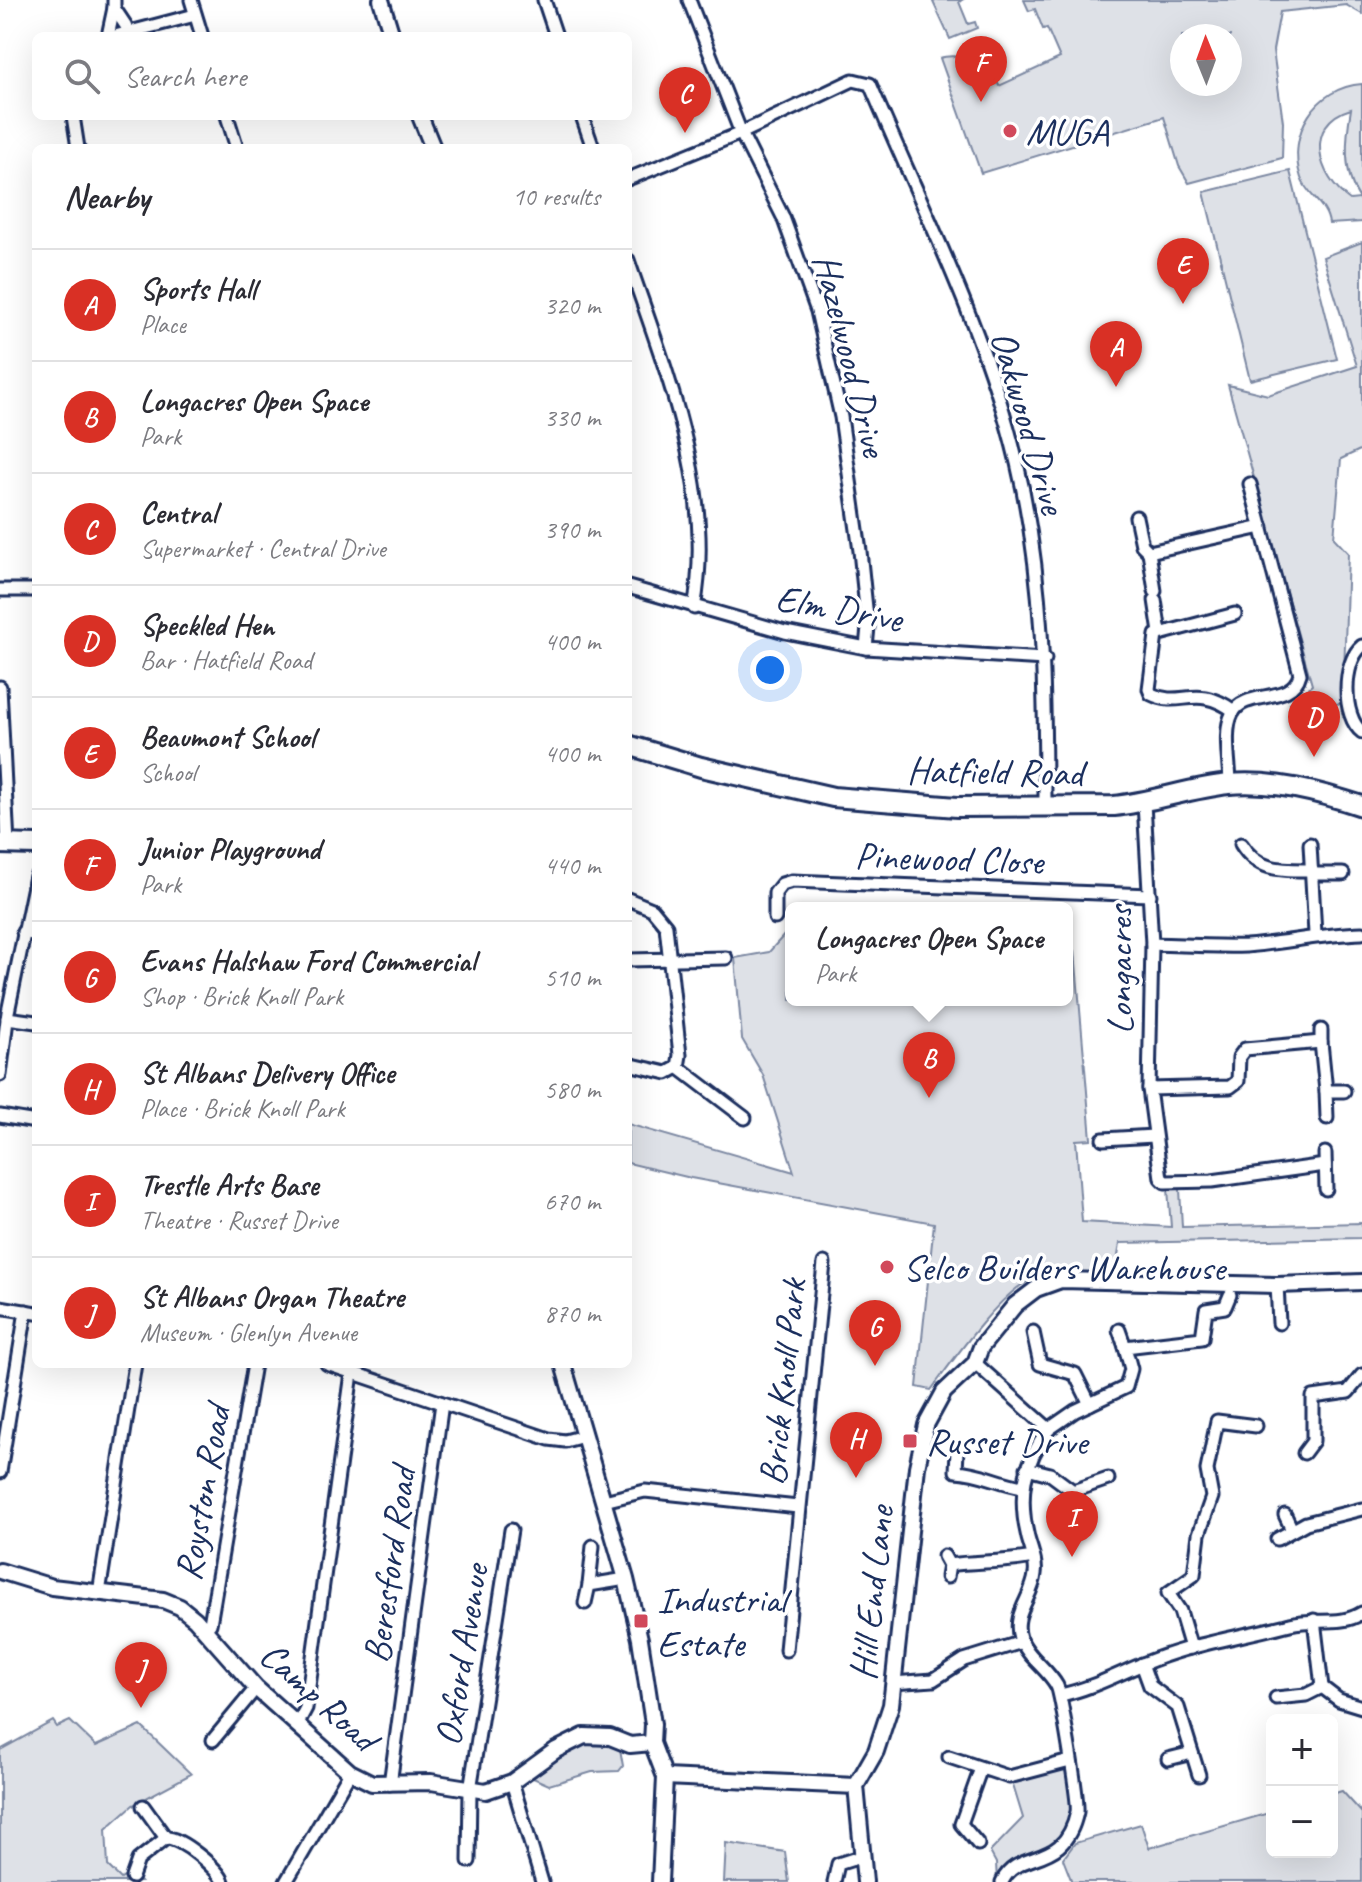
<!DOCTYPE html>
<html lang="en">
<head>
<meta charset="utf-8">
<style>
	body { margin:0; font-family:Caveat,sans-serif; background:#f7f7f7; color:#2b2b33 }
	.controls { position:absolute; right:24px; bottom:24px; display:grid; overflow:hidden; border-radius:12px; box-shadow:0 8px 32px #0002 }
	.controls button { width:72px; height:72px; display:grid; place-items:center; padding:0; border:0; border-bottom:2px solid #e1e1e2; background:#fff; color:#2b2b33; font:40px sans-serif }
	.compass { position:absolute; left:1170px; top:24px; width:72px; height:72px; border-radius:50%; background:#fff; box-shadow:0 8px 32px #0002; rotate:359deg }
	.you { position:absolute; left:770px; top:670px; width:28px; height:28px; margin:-20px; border:6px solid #fff; border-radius:50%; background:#1a73e8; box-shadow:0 0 0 12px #1a73e833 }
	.badge { display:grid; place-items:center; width:52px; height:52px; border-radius:50%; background:#d93025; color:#fff; font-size:26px; font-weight:700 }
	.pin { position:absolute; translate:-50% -66px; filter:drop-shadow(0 2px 4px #0008) }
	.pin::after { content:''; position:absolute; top:42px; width:28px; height:24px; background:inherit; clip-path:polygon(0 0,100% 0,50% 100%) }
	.popup { position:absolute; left:785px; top:902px; width:288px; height:104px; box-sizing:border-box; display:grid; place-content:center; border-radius:12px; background:#fff; filter:drop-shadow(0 2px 6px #0005); font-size:26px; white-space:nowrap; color:#7c7c81 }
	.popup b { font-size:30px; color:#2b2b33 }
	.popup::after { content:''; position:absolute; left:50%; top:100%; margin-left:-16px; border:16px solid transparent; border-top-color:#fff }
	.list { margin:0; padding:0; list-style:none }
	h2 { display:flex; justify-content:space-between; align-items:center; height:104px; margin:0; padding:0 32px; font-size:34px }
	h2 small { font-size:26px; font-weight:400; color:#7c7c81 }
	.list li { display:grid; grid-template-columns:52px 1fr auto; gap:24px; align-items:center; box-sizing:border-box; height:112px; padding:0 32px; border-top:2px solid #e1e1e2 }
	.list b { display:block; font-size:30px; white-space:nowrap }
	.list p { margin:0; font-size:26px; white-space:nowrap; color:#7c7c81 }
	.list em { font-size:26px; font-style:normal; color:#7c7c81 }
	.icon { flex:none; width:44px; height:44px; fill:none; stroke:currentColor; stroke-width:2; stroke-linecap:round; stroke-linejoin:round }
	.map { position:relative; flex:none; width:1362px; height:1882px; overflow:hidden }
	.search { position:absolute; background:#fff; box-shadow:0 8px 32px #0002; left:32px; top:32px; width:600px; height:88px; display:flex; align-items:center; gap:20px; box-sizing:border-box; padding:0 28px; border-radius:12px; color:#7c7c81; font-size:30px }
	.panel { position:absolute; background:#fff; box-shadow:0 8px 32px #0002; left:32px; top:144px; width:600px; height:1224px; border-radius:12px }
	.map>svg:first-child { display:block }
	.green { fill:#dee1e7; stroke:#7c88a2; stroke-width:2; fill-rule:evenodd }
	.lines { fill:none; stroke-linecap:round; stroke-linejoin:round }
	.minor-casing { stroke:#1b2f5e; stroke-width:17 }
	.tertiary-casing { stroke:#1b2f5e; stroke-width:20 }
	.primary-casing { stroke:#1b2f5e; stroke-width:24 }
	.minor { stroke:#fff; stroke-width:11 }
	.tertiary { stroke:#fff; stroke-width:14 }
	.primary { stroke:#fff; stroke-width:18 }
	.poi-dot { fill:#d1495b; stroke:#fff; stroke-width:3 }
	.labels { text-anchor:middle; stroke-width:7; stroke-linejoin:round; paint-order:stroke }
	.poi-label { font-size:38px; fill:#1b2f5e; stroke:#fff; text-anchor:start }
	.street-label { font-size:38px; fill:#1b2f5e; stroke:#fff }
</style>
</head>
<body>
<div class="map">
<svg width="1362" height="1882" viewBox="0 0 1362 1882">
	<rect width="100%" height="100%" fill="#fff"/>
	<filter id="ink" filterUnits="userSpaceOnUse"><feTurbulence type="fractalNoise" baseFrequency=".0125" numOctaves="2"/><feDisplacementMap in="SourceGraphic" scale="16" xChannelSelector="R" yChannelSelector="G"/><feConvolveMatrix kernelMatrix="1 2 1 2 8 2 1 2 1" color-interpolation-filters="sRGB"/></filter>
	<g filter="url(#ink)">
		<g class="green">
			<path d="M937 0H962L959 2 968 24 975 22 977 28 950 39 933 2Z"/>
			<path d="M1024 0H1362V14L1346 5 1280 12 1273 50 1283 122 1282 158 1189 183 1179 166 1164 117 981 173 940 58C955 52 969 62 985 55L999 86 1060 58 1047 28 1043 29 1035 9 1029 11ZM1182 36H1230V84H1182Z"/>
			<path d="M1362 84V222L1329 224C1327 204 1307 196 1301 178 1286 134 1316 87 1362 84ZM1351 109C1346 137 1342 173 1360 199L1350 200C1317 177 1303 123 1351 109Z"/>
			<path d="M1290 171 1337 359 1250 380 1204 192Z"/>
			<path d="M1362 242V449L1341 459 1334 538 1348 553 1343 704 1291 702 1312 685 1228 385 1268 395 1357 366 1323 257Z"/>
			<path d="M786 933H791V1000H1067V951H1075L1091 1139 1076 1140 1082 1222 1171 1227 1168 1189H1180L1182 1227 1362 1223V1238L1120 1243 1115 1275C1103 1275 1040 1276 1035 1277 1000 1292 954 1359 931 1390L917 1387 934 1223 691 1178 628 1163V1124L794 1172 763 1075 742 1039 735 958 769 952Z"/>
			<path d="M53 1721 57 1727 70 1721 96 1746 141 1726 191 1774 133 1805 106 1829 108 1866 121 1879 131 1872 140 1882H0V1750Z"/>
			<path d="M586 1743 606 1744 620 1749 623 1766 619 1771 592 1772 549 1785 533 1778 567 1751Z"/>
			<path d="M1060 1768 1067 1769C1071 1798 1076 1820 1057 1845L1010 1864 997 1882 996 1863 990 1852 1023 1818 1012 1782Z"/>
			<path d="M1342 1791 1362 1813V1882H1072L1063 1859 1075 1843 1141 1824 1149 1848 1272 1812V1852H1332V1794Z"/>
			<path d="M726 1843 785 1852 789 1882H724Z"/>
		</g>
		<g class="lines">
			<defs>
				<g id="minor">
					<path d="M114 0V8L130 32"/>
					<path d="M191 0 202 36"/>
					<path d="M544 0 556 36"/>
					<path d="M689 0 741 133 783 217 817 311 841 417 860 551 868 627 866 648"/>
					<path d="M108 36 114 8"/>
					<path d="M115 36 195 15"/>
					<path d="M73 116 78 148"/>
					<path d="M227 116 237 148"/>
					<path d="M582 116 593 148"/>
					<path d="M628 179 741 133 853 80 870 84C922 207 986 332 1017 463 1044 576 1045 691 1045 807"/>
					<path d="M628 260C665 369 716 490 694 608"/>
					<path d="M1136 517 1142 545 1149 552 1262 527"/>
					<path d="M1149 552 1155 591"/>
					<path d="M628 587 785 632 866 648 1045 659"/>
					<path d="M0 590H36"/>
					<path d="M1155 600 1160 633"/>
					<path d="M1362 646C1342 662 1342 717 1362 732"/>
					<path d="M0 687 8 844"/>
					<path d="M1234 711C1196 683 1181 709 1151 694L1149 689 1156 635 1235 614"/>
					<path d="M1230 784C1230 765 1223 731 1232 714 1245 688 1292 706 1300 674L1250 484"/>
					<path d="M1144 803 1152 944 1149 1089 1161 1178 1165 1182 1212 1181 1325 1165"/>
					<path d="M1241 844C1258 872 1282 870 1312 870"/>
					<path d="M1310 844 1315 934"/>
					<path d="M1313 874H1343"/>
					<path d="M628 899 652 909 666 926 680 1055 678 1067 667 1073 628 1064"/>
					<path d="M775 918V893L782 884 792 881 1150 895"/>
					<path d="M23 932 36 935"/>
					<path d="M1152 944C1183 945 1215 947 1246 946 1286 943 1321 934 1362 933"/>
					<path d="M628 960 726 958"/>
					<path d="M7 1018 36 1022"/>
					<path d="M1321 1042V1030"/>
					<path d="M678 1067 745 1118"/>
					<path d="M0 1075 8 1012 36 876"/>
					<path d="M1149 1089 1230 1087 1238 1081 1239 1057 1245 1049 1321 1042 1326 1091H1344"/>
					<path d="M1326 1091 1327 1118"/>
					<path d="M0 1116 36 1122"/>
					<path d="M1103 1139 1154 1136"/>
					<path d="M1325 1153 1326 1189"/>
					<path d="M1277 1285 1279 1323"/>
					<path d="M0 1307 36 1313"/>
					<path d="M1119 1330 1125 1347"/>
					<path d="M1033 1332 1040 1364 1075 1374 1090 1404"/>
					<path d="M975 1363 1049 1429C1023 1463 1018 1497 1028 1538 1031 1549 1037 1563 1035 1574 1033 1597 1012 1613 1020 1638 1028 1658 1047 1668 1057 1686 1061 1694 1079 1803 1077 1812 1064 1872 1018 1847 1002 1882"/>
					<path d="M327 1364 549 1439 565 1441 584 1436"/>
					<path d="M1049 1429 1075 1411 1126 1387 1131 1369 1125 1347 1202 1338 1206 1310 1225 1307 1230 1295"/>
					<path d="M957 1451 956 1471C981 1472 998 1483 1023 1487"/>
					<path d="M1304 1453 1313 1441V1397L1348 1392 1362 1375"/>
					<path d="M1027 1468 1050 1474 1073 1491 1108 1479"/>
					<path d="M0 1472 26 1311"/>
					<path d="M604 1501 645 1491 798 1507"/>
					<path d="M1285 1515 1292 1530"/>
					<path d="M1277 1539 1306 1523 1362 1509"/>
					<path d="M944 1556 949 1565 947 1577"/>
					<path d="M949 1565C977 1561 1004 1563 1033 1557"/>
					<path d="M589 1585 593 1546"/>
					<path d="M99 1593 135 1364"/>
					<path d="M585 1603 589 1585 626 1579"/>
					<path d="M1314 1620 1322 1687 1339 1700 1362 1707"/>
					<path d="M205 1630 210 1624 254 1364"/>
					<path d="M1191 1648 1180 1611 1168 1593 1194 1575 1199 1534 1212 1497 1207 1470 1217 1421 1256 1426"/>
					<path d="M786 1650 824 1263"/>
					<path d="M1142 1664 1150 1686 1178 1707 1199 1775"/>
					<path d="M893 1683 933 1680 964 1660 1022 1642"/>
					<path d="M1061 1695C1094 1688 1121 1672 1153 1660 1197 1643 1245 1636 1290 1624 1314 1617 1340 1627 1362 1613"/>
					<path d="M1276 1698 1306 1695 1322 1687"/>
					<path d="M297 1725 306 1708 352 1373"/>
					<path d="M213 1740 256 1688"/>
					<path d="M949 1757 1009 1777 1070 1761"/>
					<path d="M1168 1759 1192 1753"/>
					<path d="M512 1782 542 1882"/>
					<path d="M390 1784 442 1403"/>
					<path d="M143 1806 166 1838C180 1837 219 1869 223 1882"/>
					<path d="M978 1844 961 1824 981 1768"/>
					<path d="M469 1861 470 1790 511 1530"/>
					<path d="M132 1877 138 1860 166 1838"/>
					<path d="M286 1882 350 1772"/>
					<path d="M834 1882 838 1864 863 1856"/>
				</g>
				<g id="tertiary">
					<path d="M381 0 392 36"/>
					<path d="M420 116 433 148"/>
					<path d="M563 1364 626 1579 640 1639 653 1724 652 1743 665 1777 660 1882"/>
					<path d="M0 1571 52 1587 163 1600 180 1607 195 1619 256 1688 350 1772 372 1783 431 1782 486 1791 512 1782 556 1750 584 1736 610 1737 630 1745 652 1743"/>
					<path d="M665 1777 856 1786"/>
					<path d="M865 1882 856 1786 876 1751 891 1705 917 1467 926 1425 944 1392 975 1363 981 1347 1015 1305 1036 1289 1061 1280 1277 1285 1362 1282"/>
				</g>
				<g id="primary">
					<path d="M628 745 701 767 833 797 957 807 1114 806C1153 802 1190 788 1229 784 1274 780 1319 792 1362 806"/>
					<path d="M0 844 36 845"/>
				</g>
			</defs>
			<use href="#minor" class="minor-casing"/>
			<use href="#tertiary" class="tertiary-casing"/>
			<use href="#primary" class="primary-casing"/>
			<use href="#minor" class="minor"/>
			<use href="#tertiary" class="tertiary"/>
			<use href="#primary" class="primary"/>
		</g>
	</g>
	<g class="poi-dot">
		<circle cx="1010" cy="131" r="8"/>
		<circle cx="887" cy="1267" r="8"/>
		<rect x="902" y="1433" width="16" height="16" rx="4"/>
		<rect x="633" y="1613" width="16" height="16" rx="4"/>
	</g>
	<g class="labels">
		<g class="poi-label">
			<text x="1026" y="144">MUGA</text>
			<text x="903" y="1280">Selco Builders Warehouse</text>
			<text x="926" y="1454">Russet Drive</text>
			<text x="657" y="1612">Industrial<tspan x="657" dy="44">Estate</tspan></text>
		</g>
		<g class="street-label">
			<text transform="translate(851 355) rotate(76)" y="13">Hazelwood Drive</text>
			<text transform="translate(1029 422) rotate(74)" y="13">Oakwood Drive</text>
			<text transform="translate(839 608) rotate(10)" y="13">Elm Drive</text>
			<text transform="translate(995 771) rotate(1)" y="13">Hatfield Road</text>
			<text transform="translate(949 858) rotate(2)" y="13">Pinewood Close</text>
			<text transform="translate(1119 970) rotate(-90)" y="13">Longacres</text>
			<text transform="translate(782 1382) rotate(-84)" y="13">Brick Knoll Park</text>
			<text transform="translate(202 1493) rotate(-80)" y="13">Royston Road</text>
			<text transform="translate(389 1565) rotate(-82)" y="13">Beresford Road</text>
			<text transform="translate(871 1593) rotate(-84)" y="13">Hill End Lane</text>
			<text transform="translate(461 1655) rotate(-81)" y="13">Oxford Avenue</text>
			<text transform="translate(319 1696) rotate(42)" y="13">Camp Road</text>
		</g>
	</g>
</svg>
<div class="controls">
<button>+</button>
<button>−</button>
</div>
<svg class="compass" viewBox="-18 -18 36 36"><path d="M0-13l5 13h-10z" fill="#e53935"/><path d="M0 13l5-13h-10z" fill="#7c7c81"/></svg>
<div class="you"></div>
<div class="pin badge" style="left:1116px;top:387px">A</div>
<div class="pin badge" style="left:929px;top:1098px">B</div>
<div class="popup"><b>Longacres Open Space</b>Park</div>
<div class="pin badge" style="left:685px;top:133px">C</div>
<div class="pin badge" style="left:1314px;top:757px">D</div>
<div class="pin badge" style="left:1183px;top:304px">E</div>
<div class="pin badge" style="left:981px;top:102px">F</div>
<div class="pin badge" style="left:875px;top:1366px">G</div>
<div class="pin badge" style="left:856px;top:1478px">H</div>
<div class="pin badge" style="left:1072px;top:1557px">I</div>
<div class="pin badge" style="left:141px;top:1708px">J</div>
<div class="search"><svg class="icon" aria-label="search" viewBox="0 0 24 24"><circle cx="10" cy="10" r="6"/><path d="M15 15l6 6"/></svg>Search here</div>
<section class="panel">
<h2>Nearby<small>10 results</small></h2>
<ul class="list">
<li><span class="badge">A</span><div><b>Sports Hall</b><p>Place</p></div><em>320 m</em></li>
<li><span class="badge">B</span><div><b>Longacres Open Space</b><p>Park</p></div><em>330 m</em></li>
<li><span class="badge">C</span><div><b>Central</b><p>Supermarket · Central Drive</p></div><em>390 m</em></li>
<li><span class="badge">D</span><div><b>Speckled Hen</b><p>Bar · Hatfield Road</p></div><em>400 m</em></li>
<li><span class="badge">E</span><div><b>Beaumont School</b><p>School</p></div><em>400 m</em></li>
<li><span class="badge">F</span><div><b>Junior Playground</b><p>Park</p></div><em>440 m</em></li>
<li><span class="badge">G</span><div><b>Evans Halshaw Ford Commercial</b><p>Shop · Brick Knoll Park</p></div><em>510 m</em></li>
<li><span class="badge">H</span><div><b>St Albans Delivery Office</b><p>Place · Brick Knoll Park</p></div><em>580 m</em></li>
<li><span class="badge">I</span><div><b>Trestle Arts Base</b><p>Theatre · Russet Drive</p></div><em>670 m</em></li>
<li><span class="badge">J</span><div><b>St Albans Organ Theatre</b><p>Museum · Glenlyn Avenue</p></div><em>870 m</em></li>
</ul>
</section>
</div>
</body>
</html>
